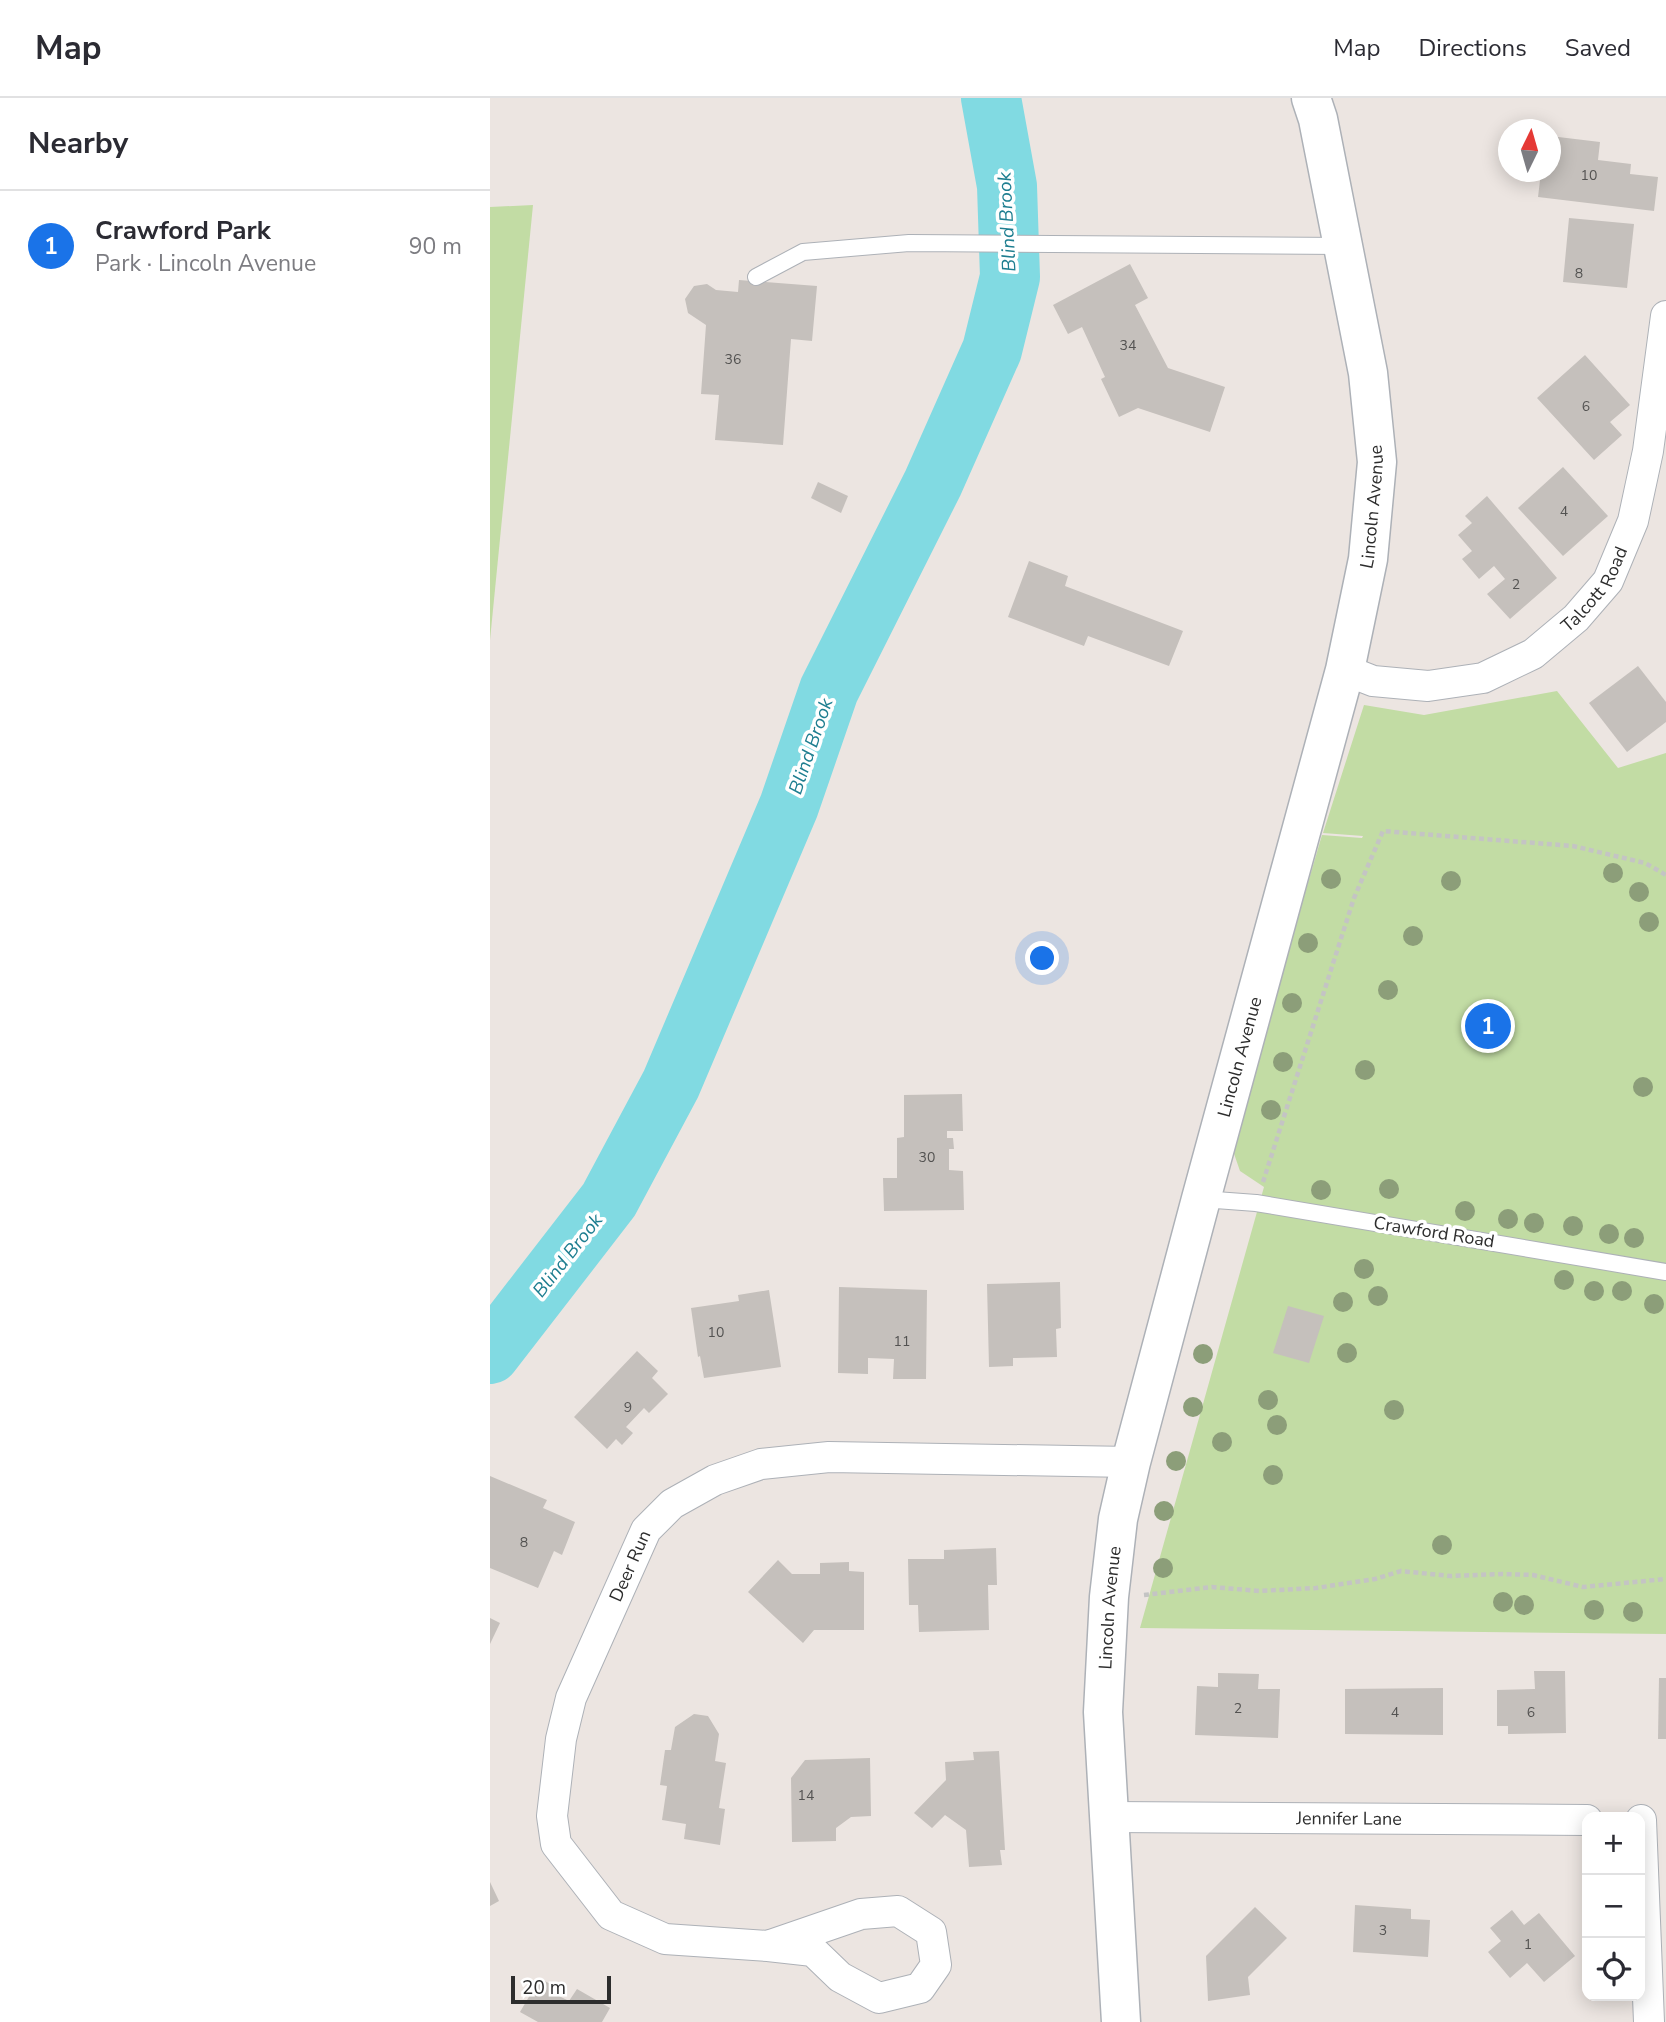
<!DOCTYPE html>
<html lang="en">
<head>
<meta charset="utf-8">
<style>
	body { margin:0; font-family:"Nunito Sans",sans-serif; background:#f2f2f3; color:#2b2b33 }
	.controls { position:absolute; right:21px; bottom:21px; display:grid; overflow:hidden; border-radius:14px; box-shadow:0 4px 18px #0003 }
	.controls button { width:63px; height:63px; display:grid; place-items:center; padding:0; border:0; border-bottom:2px solid #e1e1e2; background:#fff; color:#2b2b33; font:35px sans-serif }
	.compass { position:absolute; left:1008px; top:21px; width:63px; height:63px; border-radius:50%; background:#fff; box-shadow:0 4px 18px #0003; rotate:5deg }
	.scale { position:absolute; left:21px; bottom:18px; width:100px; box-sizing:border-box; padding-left:7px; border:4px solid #2d2d2d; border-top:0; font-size:19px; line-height:24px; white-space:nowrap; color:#2d2d2d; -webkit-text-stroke:5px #fff; paint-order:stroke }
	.you { position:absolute; left:553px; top:861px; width:24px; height:24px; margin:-18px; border:5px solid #fff; border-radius:50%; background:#1a73e8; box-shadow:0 0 0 10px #1a73e833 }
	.badge { display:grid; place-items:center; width:46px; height:46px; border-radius:50%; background:#1a73e8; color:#fff; font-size:23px; font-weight:700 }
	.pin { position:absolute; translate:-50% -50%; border:4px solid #fff; box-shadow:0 2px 7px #0006 }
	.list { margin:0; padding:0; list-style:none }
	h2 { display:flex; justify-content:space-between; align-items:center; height:91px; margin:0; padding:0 28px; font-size:30px }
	h2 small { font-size:23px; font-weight:400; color:#7c7c81 }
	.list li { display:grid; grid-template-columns:46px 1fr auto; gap:21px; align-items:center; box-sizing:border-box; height:112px; padding:0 28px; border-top:2px solid #e1e1e2 }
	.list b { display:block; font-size:26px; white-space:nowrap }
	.list p { margin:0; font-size:23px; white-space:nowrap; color:#7c7c81 }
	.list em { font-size:23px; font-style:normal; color:#7c7c81 }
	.icon { flex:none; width:38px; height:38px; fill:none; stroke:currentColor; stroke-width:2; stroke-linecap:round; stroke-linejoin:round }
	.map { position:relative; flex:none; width:1176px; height:1924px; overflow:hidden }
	header { display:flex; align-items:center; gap:42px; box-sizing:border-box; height:98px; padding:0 35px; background:#fff; border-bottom:2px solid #e1e1e2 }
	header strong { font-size:33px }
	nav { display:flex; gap:38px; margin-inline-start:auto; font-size:24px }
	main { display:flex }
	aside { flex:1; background:#fff }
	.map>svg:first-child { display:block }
	.green { fill:#c2dca4 }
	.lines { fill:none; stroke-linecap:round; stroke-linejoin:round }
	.river { stroke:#81dae2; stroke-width:60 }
	.building { fill:#c5c0bc }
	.lane-casing { stroke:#adb1b7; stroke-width:18 }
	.street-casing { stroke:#adb1b7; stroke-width:32 }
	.secondary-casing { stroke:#adb1b7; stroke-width:41 }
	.path { stroke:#c4c4c4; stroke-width:4.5; stroke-dasharray:5 3.5; stroke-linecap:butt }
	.lane { stroke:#fff; stroke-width:16 }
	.street { stroke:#fff; stroke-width:30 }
	.secondary { stroke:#fff; stroke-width:38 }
	.tree { fill:#8c9e79 }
	.labels { text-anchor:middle; stroke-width:7; stroke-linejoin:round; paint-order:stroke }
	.number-label { font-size:14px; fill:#535251 }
	.street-label { font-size:18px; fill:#2d2d2d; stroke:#fff }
	.water-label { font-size:19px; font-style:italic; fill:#1e7e90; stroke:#fff }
</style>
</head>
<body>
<header>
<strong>Map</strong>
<nav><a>Map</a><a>Directions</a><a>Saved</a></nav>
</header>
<main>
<aside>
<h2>Nearby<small></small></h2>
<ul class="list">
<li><span class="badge">1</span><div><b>Crawford Park</b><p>Park · Lincoln Avenue</p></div><em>90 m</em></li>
</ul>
</aside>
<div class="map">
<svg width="1176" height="1924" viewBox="0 0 1176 1924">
	<rect width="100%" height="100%" fill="#ece5e1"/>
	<g class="green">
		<path d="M43 107 0 542V109Z"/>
		<path d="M1067 593 1128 670 1176 655V1536L650 1530 774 1089 750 1073 741 1047 832 737 872 740 873 738 833 735 874 607 934 617Z"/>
	</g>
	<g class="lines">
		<path class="river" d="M0 1256 119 1102 181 986 299 708 339 592 443 385 502 252 520 179 517 88 501 0"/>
	</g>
	<g class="building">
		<path d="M1060 38 1110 44 1108 62 1141 66 1140 76 1168 79 1164 113 1048 99 1051 74H1060Z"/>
		<path d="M1079 120 1144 126 1137 190 1073 184Z"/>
		<path d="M640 166 658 200 645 207 678 270 735 289 720 334 648 310 629 319 611 281 615 279 592 229 578 236 563 207Z"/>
		<path d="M249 182 327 188 322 243 301 241 293 347 225 342 229 297 211 296 216 227 198 215 195 201 204 188 217 186 226 192 248 194Z"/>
		<path d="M1095 257 1140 307 1120 324 1132 337 1104 362 1047 300Z"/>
		<path d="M1073 369 1118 418 1073 458 1028 410Z"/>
		<path d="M328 384 358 398 351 415 321 400Z"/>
		<path d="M997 398 1067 480 1020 521 997 496 1015 481 1004 468 989 481 972 461 982 453 968 437 982 425 975 418Z"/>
		<path d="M539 463 578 478 575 488 693 533 679 568 598 538 594 548 518 519Z"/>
		<path d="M1148 568 1176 604V624L1137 654 1099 605Z"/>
		<path d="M472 996 473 1033H457V1040H463L464 1051H459V1072L473 1073 474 1112 394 1113 393 1080H407V1040L414 1039V997Z"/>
		<path d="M570 1184 571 1230 566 1231 567 1259 523 1260V1268L499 1269 497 1186Z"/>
		<path d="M349 1189 437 1192 436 1281H403L404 1261 378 1260V1276L348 1275Z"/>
		<path d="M279 1192 291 1269 214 1280 210 1258 208 1259 201 1210 249 1203 248 1197Z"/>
		<path d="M798 1208 834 1218 819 1265 783 1255Z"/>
		<path d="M147 1253 168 1273 162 1280 178 1296 159 1315 154 1310 136 1329 143 1335 132 1347 126 1341 117 1351 84 1319Z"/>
		<path d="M0 1378 57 1402 53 1410 85 1424 72 1457 64 1453 48 1490 0 1470Z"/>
		<path d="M506 1450 507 1487H498L499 1532 429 1534 428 1507H419L418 1461H454V1452Z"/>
		<path d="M288 1462 302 1476H330V1465L359 1464V1473L374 1474V1532H324L313 1545 258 1494Z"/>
		<path d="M0 1520 10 1525 0 1546Z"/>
		<path d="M1044 1573H1075L1076 1635 1018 1636V1628H1007V1592L1045 1591Z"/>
		<path d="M728 1575 769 1576 768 1591H790L788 1640 705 1637 707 1588 728 1589Z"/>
		<path d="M1169 1580H1176V1641H1168Z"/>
		<path d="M953 1590V1637L855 1636V1591Z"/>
		<path d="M204 1616 218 1618 229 1636 225 1663 236 1665 229 1710 235 1711 230 1747 194 1741 196 1726 172 1722 177 1688 170 1687 175 1652H181L185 1629Z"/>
		<path d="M509 1653 515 1752H510L512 1767 479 1769 476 1732 455 1717 442 1730 424 1715 456 1682 455 1664 484 1662 483 1654Z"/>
		<path d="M380 1660 381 1718 361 1719 346 1730V1743L302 1744 301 1680 315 1662Z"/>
		<path d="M0 1784 9 1803 0 1808Z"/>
		<path d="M865 1807 921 1811V1821L940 1822 938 1859 863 1854Z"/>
		<path d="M765 1809 797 1840 758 1879 760 1897 718 1903 716 1858Z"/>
		<path d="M1022 1812 1034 1827 1049 1815 1085 1858 1054 1884 1037 1865 1020 1880 998 1854 1011 1843 1000 1830Z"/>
		<path d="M50 1880 72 1893 69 1898 79 1903 87 1891 120 1910 112 1924H48L30 1914Z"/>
	</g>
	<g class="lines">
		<defs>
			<g id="lane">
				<path d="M266 179 313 154 419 145 853 148"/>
				<path d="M712 1101 766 1105 1176 1174"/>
			</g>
			<g id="street">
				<path id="s1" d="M855 572 883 583 938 588 993 580 1043 556 1086 520 1118 483 1143 423 1158 353 1176 218"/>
				<path id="s2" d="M619 1719 1097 1722"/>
				<path d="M1151 1722 1159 1924"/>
				<path id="s3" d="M278 1848 323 1853 350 1879 389 1900 430 1890 446 1867 441 1834 408 1813 371 1816 278 1848 175 1841 121 1817 66 1746 62 1718 71 1641 81 1600 156 1432 182 1406 225 1382 271 1366 339 1359 641 1364"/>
			</g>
			<g id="secondary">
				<path id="s4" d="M631 1924 613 1614 619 1499 628 1421 641 1364 711 1101 855 572 878 461 887 364 878 275 828 21 821 0"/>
			</g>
		</defs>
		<use href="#lane" class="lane-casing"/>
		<use href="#street" class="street-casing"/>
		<use href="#secondary" class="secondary-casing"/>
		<g class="path">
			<path d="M773 1084 864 800 893 733 1083 748 1155 765 1176 777"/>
			<path d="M654 1497 722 1489 769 1493 826 1490 885 1481 911 1473 960 1478 1012 1476 1043 1477 1093 1489 1176 1481"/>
		</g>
		<use href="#lane" class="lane"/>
		<use href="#street" class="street"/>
		<use href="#secondary" class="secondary"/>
	</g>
	<g class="tree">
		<circle cx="1123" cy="775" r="10"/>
		<circle cx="841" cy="781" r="10"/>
		<circle cx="961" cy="783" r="10"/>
		<circle cx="1149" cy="794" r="10"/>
		<circle cx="1159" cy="824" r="10"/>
		<circle cx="923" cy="838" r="10"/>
		<circle cx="818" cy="845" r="10"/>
		<circle cx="898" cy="892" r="10"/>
		<circle cx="802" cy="905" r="10"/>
		<circle cx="793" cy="964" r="10"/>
		<circle cx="875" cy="972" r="10"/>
		<circle cx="1153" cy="989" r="10"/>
		<circle cx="781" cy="1012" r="10"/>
		<circle cx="899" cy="1091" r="10"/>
		<circle cx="831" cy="1092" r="10"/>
		<circle cx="975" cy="1113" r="10"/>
		<circle cx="1018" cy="1121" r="10"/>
		<circle cx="1044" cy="1125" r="10"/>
		<circle cx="1083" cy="1128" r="10"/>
		<circle cx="1119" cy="1136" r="10"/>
		<circle cx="1144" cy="1140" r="10"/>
		<circle cx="874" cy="1171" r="10"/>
		<circle cx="1074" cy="1182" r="10"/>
		<circle cx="1104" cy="1193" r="10"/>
		<circle cx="1132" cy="1193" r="10"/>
		<circle cx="888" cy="1198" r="10"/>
		<circle cx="853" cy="1204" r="10"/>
		<circle cx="1164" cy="1206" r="10"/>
		<circle cx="857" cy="1255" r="10"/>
		<circle cx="713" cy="1256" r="10"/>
		<circle cx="778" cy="1302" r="10"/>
		<circle cx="703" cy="1309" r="10"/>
		<circle cx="904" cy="1312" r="10"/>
		<circle cx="787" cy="1327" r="10"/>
		<circle cx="732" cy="1344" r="10"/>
		<circle cx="686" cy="1363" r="10"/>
		<circle cx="783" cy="1377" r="10"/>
		<circle cx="674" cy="1413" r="10"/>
		<circle cx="952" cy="1447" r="10"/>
		<circle cx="673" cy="1470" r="10"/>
		<circle cx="1013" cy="1504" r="10"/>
		<circle cx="1034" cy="1507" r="10"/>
		<circle cx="1104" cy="1512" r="10"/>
		<circle cx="1143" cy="1514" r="10"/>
	</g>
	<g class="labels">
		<g class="number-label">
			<text x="1099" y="82">10</text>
			<text x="1089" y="180">8</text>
			<text x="638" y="252">34</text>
			<text x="243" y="266">36</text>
			<text x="1096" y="313">6</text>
			<text x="1074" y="418">4</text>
			<text x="1026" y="491">2</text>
			<text x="437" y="1064">30</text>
			<text x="226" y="1239">10</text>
			<text x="412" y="1248">11</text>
			<text x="138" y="1314">9</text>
			<text x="34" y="1449">8</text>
			<text x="748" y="1615">2</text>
			<text x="905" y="1619">4</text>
			<text x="1041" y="1619">6</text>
			<text x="316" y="1702">14</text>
			<text x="893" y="1837">3</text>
			<text x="1038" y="1851">1</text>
		</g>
		<g class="street-label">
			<text dy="6" stroke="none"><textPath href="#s4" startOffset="1549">Lincoln Avenue</textPath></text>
			<text dy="6" stroke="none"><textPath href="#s1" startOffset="287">Talcott Road</textPath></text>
			<text dy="6" stroke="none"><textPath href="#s4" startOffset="982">Lincoln Avenue</textPath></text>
			<text transform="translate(944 1134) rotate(9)" y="6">Crawford Road</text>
			<text dy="6" stroke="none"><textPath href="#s3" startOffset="950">Deer Run</textPath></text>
			<text dy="6" stroke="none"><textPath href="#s4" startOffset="415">Lincoln Avenue</textPath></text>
			<text dy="6" stroke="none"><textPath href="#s2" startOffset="240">Jennifer Lane</textPath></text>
		</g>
		<g class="water-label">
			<text transform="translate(516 124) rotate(-93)" y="7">Blind Brook</text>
			<text transform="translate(320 648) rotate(-71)" y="7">Blind Brook</text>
			<text transform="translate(77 1157) rotate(-52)" y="7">Blind Brook</text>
		</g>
	</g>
</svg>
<div class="controls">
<button>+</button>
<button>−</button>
<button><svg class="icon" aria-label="locate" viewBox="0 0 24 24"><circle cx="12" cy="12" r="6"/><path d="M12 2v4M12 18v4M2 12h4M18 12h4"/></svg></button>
</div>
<svg class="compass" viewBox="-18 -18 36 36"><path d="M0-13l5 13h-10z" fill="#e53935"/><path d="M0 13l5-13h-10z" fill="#7c7c81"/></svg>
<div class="scale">20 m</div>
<div class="you"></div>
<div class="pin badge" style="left:998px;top:928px">1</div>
</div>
</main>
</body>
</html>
